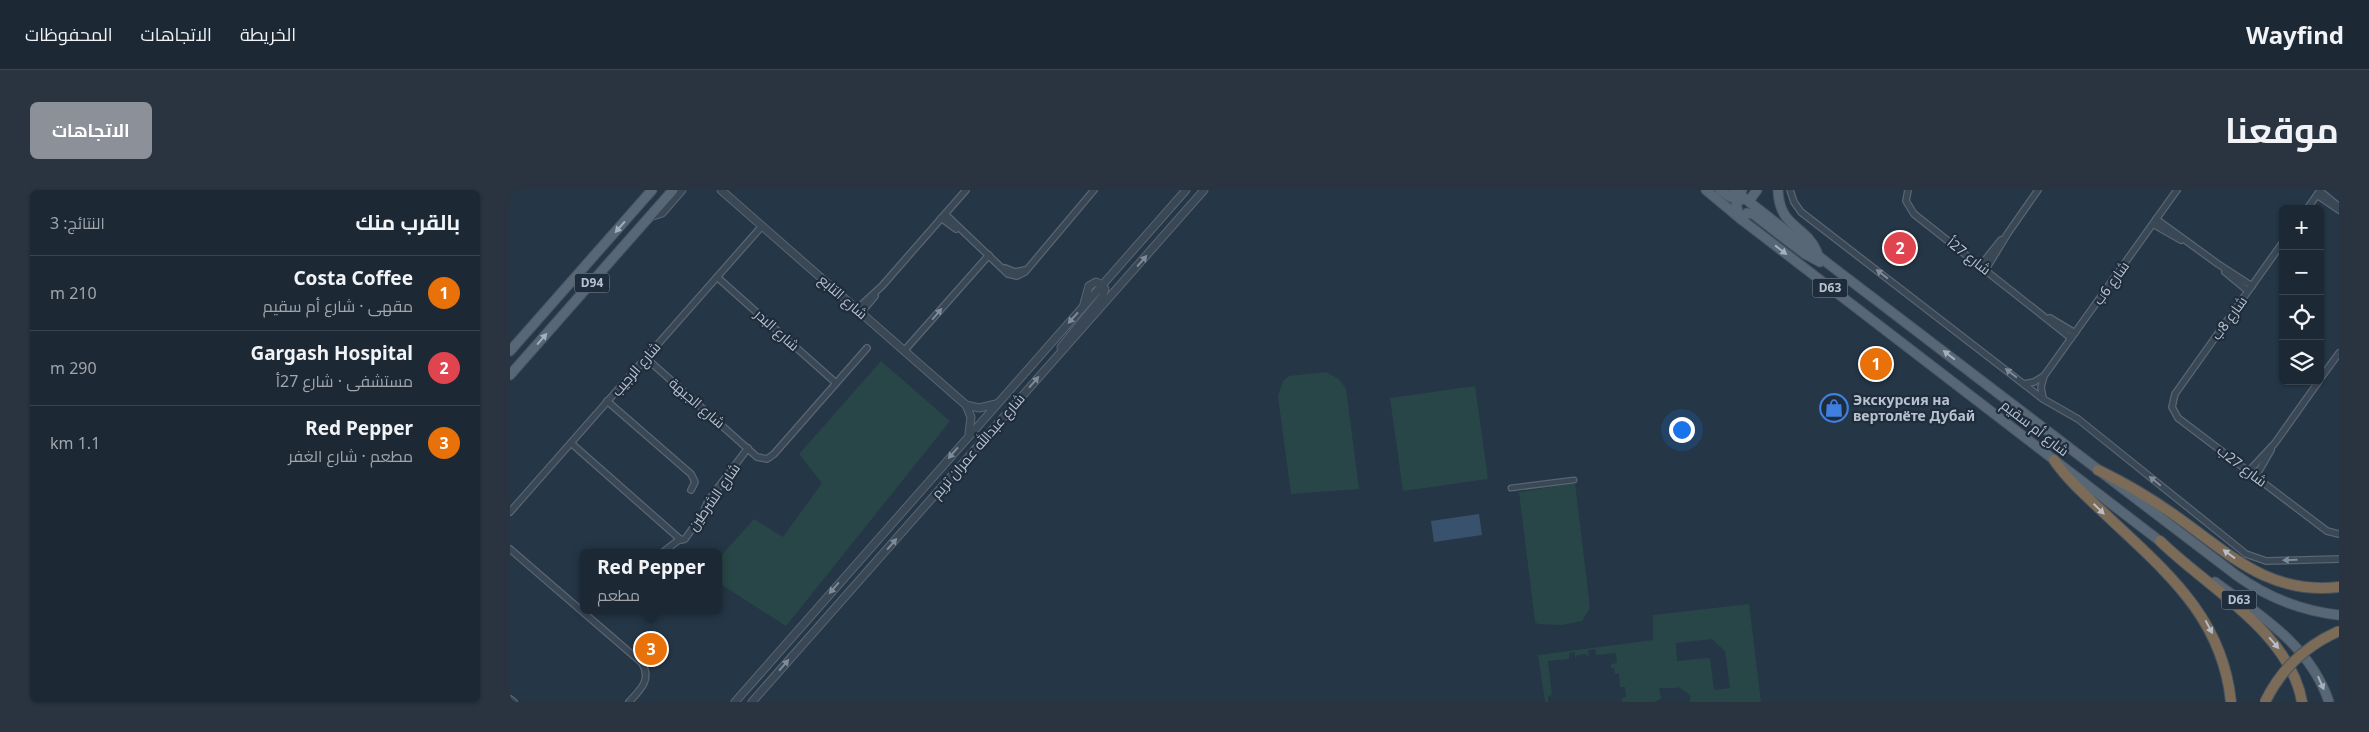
<!DOCTYPE html>
<html lang="ar">
<head>
<meta charset="utf-8">
<style>
	body { margin:0; font-family:"Noto Sans",Cairo,sans-serif; background:#293440; color:#f1f3f6; direction:rtl }
	.controls { position:absolute; right:15px; top:15px; display:grid; overflow:hidden; border-radius:8px; box-shadow:0 1px 4px #0004 }
	.controls button { width:45px; height:45px; display:grid; place-items:center; padding:0; border:0; border-bottom:1px solid #3a444f; background:#1c2834; color:#f1f3f6; font:25px sans-serif }
	.you { position:absolute; left:1171px; top:239px; width:18px; height:18px; margin:-12px; border:4px solid #fff; border-radius:50%; background:#1a73e8; box-shadow:0 0 0 8px #1a73e833 }
	.badge { display:grid; place-items:center; width:32px; height:32px; border-radius:50%; background:#8c9099; color:#fff; font-size:16px; font-weight:700 }
	.pin { position:absolute; translate:-50% -50%; border:2px solid #fff; box-shadow:0 1px 5px #0006 }
	.popup { position:absolute; left:70px; top:359px; width:142px; height:65px; box-sizing:border-box; display:grid; place-content:center; border-radius:8px; background:#1c2834; filter:drop-shadow(0 1px 4px #0005); font-size:16px; white-space:nowrap; color:#a0a6ac }
	.popup b { font-size:19px; color:#f1f3f6 }
	.popup::after { content:''; position:absolute; left:50%; top:100%; margin-left:-10px; border:10px solid transparent; border-top-color:#1c2834 }
	.list { margin:0; padding:0; list-style:none }
	h2 { display:flex; justify-content:space-between; align-items:center; height:65px; margin:0; padding:0 20px; font-size:21px }
	h2 small { font-size:16px; font-weight:400; color:#a0a6ac }
	.list li { display:grid; grid-template-columns:32px 1fr auto; gap:15px; align-items:center; box-sizing:border-box; height:75px; padding:0 20px; border-top:1px solid #3a444f }
	.list b { display:block; font-size:19px; white-space:nowrap }
	.list p { margin:0; font-size:16px; white-space:nowrap; color:#a0a6ac }
	.list em { font-size:16px; font-style:normal; color:#a0a6ac }
	.icon { flex:none; width:28px; height:28px; fill:none; stroke:currentColor; stroke-width:2; stroke-linecap:round; stroke-linejoin:round }
	.map { position:relative; flex:none; width:1829px; height:512px; overflow:hidden; direction:ltr; border-radius:8px }
	header { display:flex; align-items:center; gap:30px; box-sizing:border-box; height:70px; padding:0 25px; background:#1c2834; border-bottom:1px solid #3a444f }
	header strong { font-size:24px }
	nav { display:flex; gap:28px; margin-inline-start:auto; font-size:18px }
	.intro { display:flex; align-items:center; justify-content:space-between; box-sizing:border-box; height:120px; padding:0 30px }
	h1 { margin:0; font-size:35px }
	.button { padding:12px 22px; border-radius:8px; background:#8c9099; color:#fff; font-size:18px; font-weight:700 }
	main { display:flex; gap:30px; padding:0 30px }
	aside { flex:1; background:#1c2834; border-radius:8px; box-shadow:0 1px 4px #0004 }
	.map>svg:first-child { display:block }
	.green { fill:#284647; fill-rule:evenodd }
	.water { fill:#38526e }
	.lines { fill:none; stroke-linecap:round; stroke-linejoin:round }
	.pedestrian-casing { stroke:#596573; stroke-width:7 }
	.minor-casing { stroke:#596573; stroke-width:8 }
	.tertiary-casing { stroke:#596573; stroke-width:9 }
	.primary-casing { stroke:#475362; stroke-width:11 }
	.motorway-casing { stroke:#455260; stroke-width:12 }
	.pedestrian { stroke:#3a4755; stroke-width:4.5 }
	.minor { stroke:#3a4755; stroke-width:5.5 }
	.tertiary { stroke:#3a4755; stroke-width:7 }
	.primary { stroke:#586775; stroke-width:9 }
	.motorway { stroke:#7c6b57; stroke-width:10 }
	.motorway-bridge-casing { stroke:#455260; stroke-width:12; stroke-linecap:butt }
	.motorway-bridge { stroke:#7c6b57; stroke-width:10 }
	.oneway { fill:#a5b0bd }
	.oneway2 { fill:#7f8b98 }
	.oneway3 { fill:#b5bec9 }
	.labels { text-anchor:middle; stroke-width:4.5; stroke-linejoin:round; paint-order:stroke }
	.shield { fill:#1f2c3b; stroke:#8a95a3; stroke-width:1 }
	.shield-label { font-size:12px; font-weight:bold; fill:#b8c2cf }
	.street-label { font-size:14px; fill:#b8c2cf; stroke:#1f2c3b }
	.poi-label { font-size:14px; font-weight:bold; fill:#b8c2cf; stroke:#1f2c3b; text-anchor:start }
</style>
</head>
<body>
<header>
<strong>Wayfind</strong>
<nav><a>الخريطة</a><a>الاتجاهات</a><a>المحفوظات</a></nav>
</header>
<div class="intro"><h1>موقعنا</h1><a class="button">الاتجاهات</a></div>
<main>
<div class="map">
<svg width="1829" height="512" viewBox="0 0 1829 512">
	<rect width="100%" height="100%" fill="#253646"/>
	<g class="green">
		<path d="M371 171 440 231 276 436 209 393V368L244 329 273 347 312 293 289 264Z"/>
		<path d="M816 182 829 189 836 199 849 299 781 304 768 206 773 191 779 186Z"/>
		<path d="M965 196 978 289 893 301 880 208Z"/>
		<path d="M1065 293 1080 418 1072 431 1051 435 1028 434 1025 432 1009 302Z"/>
		<path d="M1239 414 1251 512H1180V505L1167 496V498H1149L1151 509 1144 512H1112V508L1116 507 1115 497H1110L1109 484H1105L1104 478H1101V474L1107 473 1106 463 1086 465 1085 459 1078 460 1079 467 1076 464 1067 465 1065 468V462L1059 463V469L1038 471 1042 505 1038 506V512H1035L1028 465 1143 450V425ZM1202 449 1215 461 1220 498 1204 500 1200 469 1198 468 1167 471 1166 453Z"/>
	</g>
	<path class="water" d="M969 324 972 345 924 352 921 331Z"/>
	<g class="lines">
		<defs>
			<path id="pedestrian" d="M1001 298 1064 290"/>
			<g id="minor">
				<path d="M1280 0 1284 12 1291 22 1533 209 1568 229 1736 364 1756 371 1829 369"/>
				<path d="M1398 0 1396 11 1404 24 1561 148"/>
				<path d="M1810 1 1827 15"/>
				<path d="M1807 5 1829 20"/>
				<path d="M1797 19 1809 2"/>
				<path d="M435 24 498 84 507 86 515 82 584 0"/>
				<path d="M431 28 446 39"/>
				<path d="M1646 29 1708 74 1742 96"/>
				<path d="M1643 34 1671 50"/>
				<path d="M1773 52 1665 204 1662 217 1668 228 1817 341 1829 344"/>
				<path d="M1471 75 1491 50"/>
				<path d="M495 78 505 82 515 80"/>
				<path d="M1476 79 1498 43 1528 0"/>
				<path d="M1715 82 1738 101"/>
				<path d="M207 87 326 193"/>
				<path d="M347 119 372 96 456 0"/>
				<path d="M351 123 365 106"/>
				<path d="M1540 128 1565 143"/>
				<path d="M394 161 479 65"/>
				<path d="M136 168 247 267 257 269 264 264 357 158"/>
				<path d="M1810 189 1829 163"/>
				<path d="M1514 194 1524 192 1534 186 1667 0"/>
				<path d="M1533 208 1531 197 1534 186"/>
				<path d="M97 211 181 284 185 292 181 300"/>
				<path d="M61 253 171 350 175 349 192 325 198 311 238 258"/>
				<path d="M1739 281 1765 253 1809 191"/>
				<path d="M1746 286 1761 260"/>
				<path d="M0 322 252 36"/>
				<path d="M0 359 132 473C142 490 130 500 119 512"/>
				<path d="M152 363 170 349"/>
				<path d="M0 509 4 512"/>
			</g>
			<g id="tertiary">
				<path d="M211 0 456 215 469 218 486 214"/>
				<path d="M140 27 152 23 172 0"/>
				<path d="M551 157 592 107 595 99 592 95 586 92 579 96 574 114"/>
				<path d="M456 215 461 227 459 243"/>
				<path d="M225 512 676 0"/>
				<path d="M242 512 694 0"/>
			</g>
			<g id="primary">
				<path d="M1196 0 1232 30 1655 355"/>
				<path d="M1210 0 1220 7 1231 10"/>
				<path d="M1224 0 1320 75 1726 385C1757 407 1791 421 1829 425"/>
				<path d="M1268 0C1269 38 1296 35 1307 62"/>
				<path d="M1239 11 1247 0"/>
				<path d="M1230 28 1226 14 1232 0"/>
				<path d="M1232 30 1237 23 1243 24 1295 64 1310 72"/>
				<path d="M0 161 142 0"/>
				<path d="M0 185 163 0"/>
				<path d="M1705 392C1751 426 1800 455 1819 512"/>
			</g>
			<g id="motorway">
				<path d="M1544 270C1557 289 1574 304 1591 320 1651 378 1712 423 1721 512"/>
				<path d="M1588 280C1617 294 1644 310 1670 329 1722 366 1760 405 1829 397"/>
				<path d="M1650 351C1698 398 1780 442 1792 512"/>
			</g>
		</defs>
		<use href="#pedestrian" class="pedestrian-casing"/>
		<use href="#minor" class="minor-casing"/>
		<use href="#tertiary" class="tertiary-casing"/>
		<use href="#primary" class="primary-casing"/>
		<use href="#motorway" class="motorway-casing"/>
		<use href="#pedestrian" class="pedestrian"/>
		<use href="#minor" class="minor"/>
		<use href="#tertiary" class="tertiary"/>
		<use href="#primary" class="primary"/>
		<use href="#motorway" class="motorway"/>
		<defs>
			<path id="motorway-bridge" d="M1755 512C1771 479 1795 456 1829 441"/>
		</defs>
		<use href="#motorway-bridge" class="motorway-bridge-casing"/>
		<use href="#motorway-bridge" class="motorway-bridge"/>
	</g>
	<defs><path id="oneway-solid" d="M-6-.8H1V-3.2L6.5 0L1 3.2V.8H-6Z" transform="scale(1.25)"/></defs>
	<g class="oneway">
		<use href="#oneway-solid" transform="translate(110 37) rotate(131)"/>
		<use href="#oneway-solid" transform="translate(1271 60) rotate(38)"/>
		<use href="#oneway-solid" transform="translate(32 149) rotate(-49)"/>
		<use href="#oneway-solid" transform="translate(1439 165) rotate(-142)"/>
		<use href="#oneway-solid" transform="translate(1811 493) rotate(66)"/>
	</g>
	<g class="oneway2">
		<use href="#oneway-solid" transform="translate(632 71) rotate(-49)"/>
		<use href="#oneway-solid" transform="translate(1372 84) rotate(-142)"/>
		<use href="#oneway-solid" transform="translate(427 124) rotate(-49)"/>
		<use href="#oneway-solid" transform="translate(563 128) rotate(132)"/>
		<use href="#oneway-solid" transform="translate(1501 183) rotate(-142)"/>
		<use href="#oneway-solid" transform="translate(524 192) rotate(-49)"/>
		<use href="#oneway-solid" transform="translate(443 263) rotate(131)"/>
		<use href="#oneway-solid" transform="translate(1645 291) rotate(-141)"/>
		<use href="#oneway-solid" transform="translate(382 354) rotate(-49)"/>
		<use href="#oneway-solid" transform="translate(1780 370) rotate(179)"/>
		<use href="#oneway-solid" transform="translate(324 398) rotate(131)"/>
		<use href="#oneway-solid" transform="translate(274 475) rotate(-49)"/>
	</g>
	<g class="oneway3">
		<use href="#oneway-solid" transform="translate(1589 319) rotate(44)"/>
		<use href="#oneway-solid" transform="translate(1719 364) rotate(-144)"/>
		<use href="#oneway-solid" transform="translate(1699 437) rotate(62)"/>
		<use href="#oneway-solid" transform="translate(1764 453) rotate(49)"/>
	</g>
	<defs>
		<symbol id="shop-ring" viewBox="-11 -11 22 22"><circle r="9.5" fill="#1f2c3b" stroke="#3f7fe0" stroke-width="1.5"/><path d="M-5-2.5h2.3a2.7 3.5 0 0 1 5.4 0H5L5.5 6h-11ZM-1.5-2.5h3a1.5 2.3 0 0 0-3 0Z" fill="#3f7fe0"/></symbol>
	</defs>
	<g fill-rule="evenodd">
		<use href="#shop-ring" x="1308" y="202" width="32" height="32"/>
	</g>
	<g class="labels">
		<g class="shield">
			<rect x="64.5" y="83.5" width="35" height="19" rx="4"/>
			<rect x="1302.5" y="88.5" width="35" height="19" rx="4"/>
			<rect x="1711.5" y="400.5" width="35" height="19" rx="4"/>
		</g>
		<g class="shield-label">
			<text x="82" y="97">D94</text>
			<text x="1320" y="102">D63</text>
			<text x="1729" y="414">D63</text>
		</g>
		<g class="street-label">
			<text transform="translate(1459 66) rotate(38)" y="5">شارع 27أ</text>
			<text transform="translate(1601 93) rotate(-54)" y="5">شارع 6ب</text>
			<text transform="translate(333 107) rotate(41)" y="5">شارع التابع</text>
			<text transform="translate(1719 128) rotate(-54)" y="5">شارع 8ب</text>
			<text transform="translate(267 140) rotate(42)" y="5">شارع البدر</text>
			<text transform="translate(126 179) rotate(-49)" y="5">شارع الرجيب</text>
			<text transform="translate(187 213) rotate(41)" y="5">شارع الجبهة</text>
			<text transform="translate(1525 238) rotate(38)" y="5">شارع أم سقيم</text>
			<text transform="translate(468 256) rotate(-49)" y="5">شارع عبدالله عمران تريم</text>
			<text transform="translate(1732 276) rotate(37)" y="5">شارع 27ب</text>
			<text transform="translate(204 307) rotate(-55)" y="5">شارع الشرطين</text>
		</g>
		<g class="poi-label">
			<text x="1343" y="215">Экскурсия на<tspan x="1343" dy="16">вертолёте Дубай</tspan></text>
		</g>
	</g>
</svg>
<div class="controls">
<button>+</button>
<button>−</button>
<button><svg class="icon" aria-label="locate" viewBox="0 0 24 24"><circle cx="12" cy="12" r="6"/><path d="M12 2v4M12 18v4M2 12h4M18 12h4"/></svg></button>
<button><svg class="icon" aria-label="layers" viewBox="0 0 24 24"><path d="M12 4l9 5-9 5-9-5zM3 14l9 5 9-5"/></svg></button>
</div>
<div class="you"></div>
<div class="pin badge" style="left:1366px;top:174px;background:#e8710a">1</div>
<div class="pin badge" style="left:1390px;top:58px;background:#e0444e">2</div>
<div class="pin badge" style="left:141px;top:459px;background:#e8710a">3</div>
<div class="popup"><b>Red Pepper</b>مطعم</div>
</div>
<aside>
<h2>بالقرب منك<small>النتائج: 3</small></h2>
<ul class="list">
<li><span class="badge" style="background:#e8710a">1</span><div><b>Costa Coffee</b><p>مقهى · شارع أم سقيم</p></div><em>210 m</em></li>
<li><span class="badge" style="background:#e0444e">2</span><div><b>Gargash Hospital</b><p>مستشفى · شارع 27أ</p></div><em>290 m</em></li>
<li><span class="badge" style="background:#e8710a">3</span><div><b>Red Pepper</b><p>مطعم · شارع الغفر</p></div><em>1.1 km</em></li>
</ul>
</aside>
</main>
</body>
</html>
